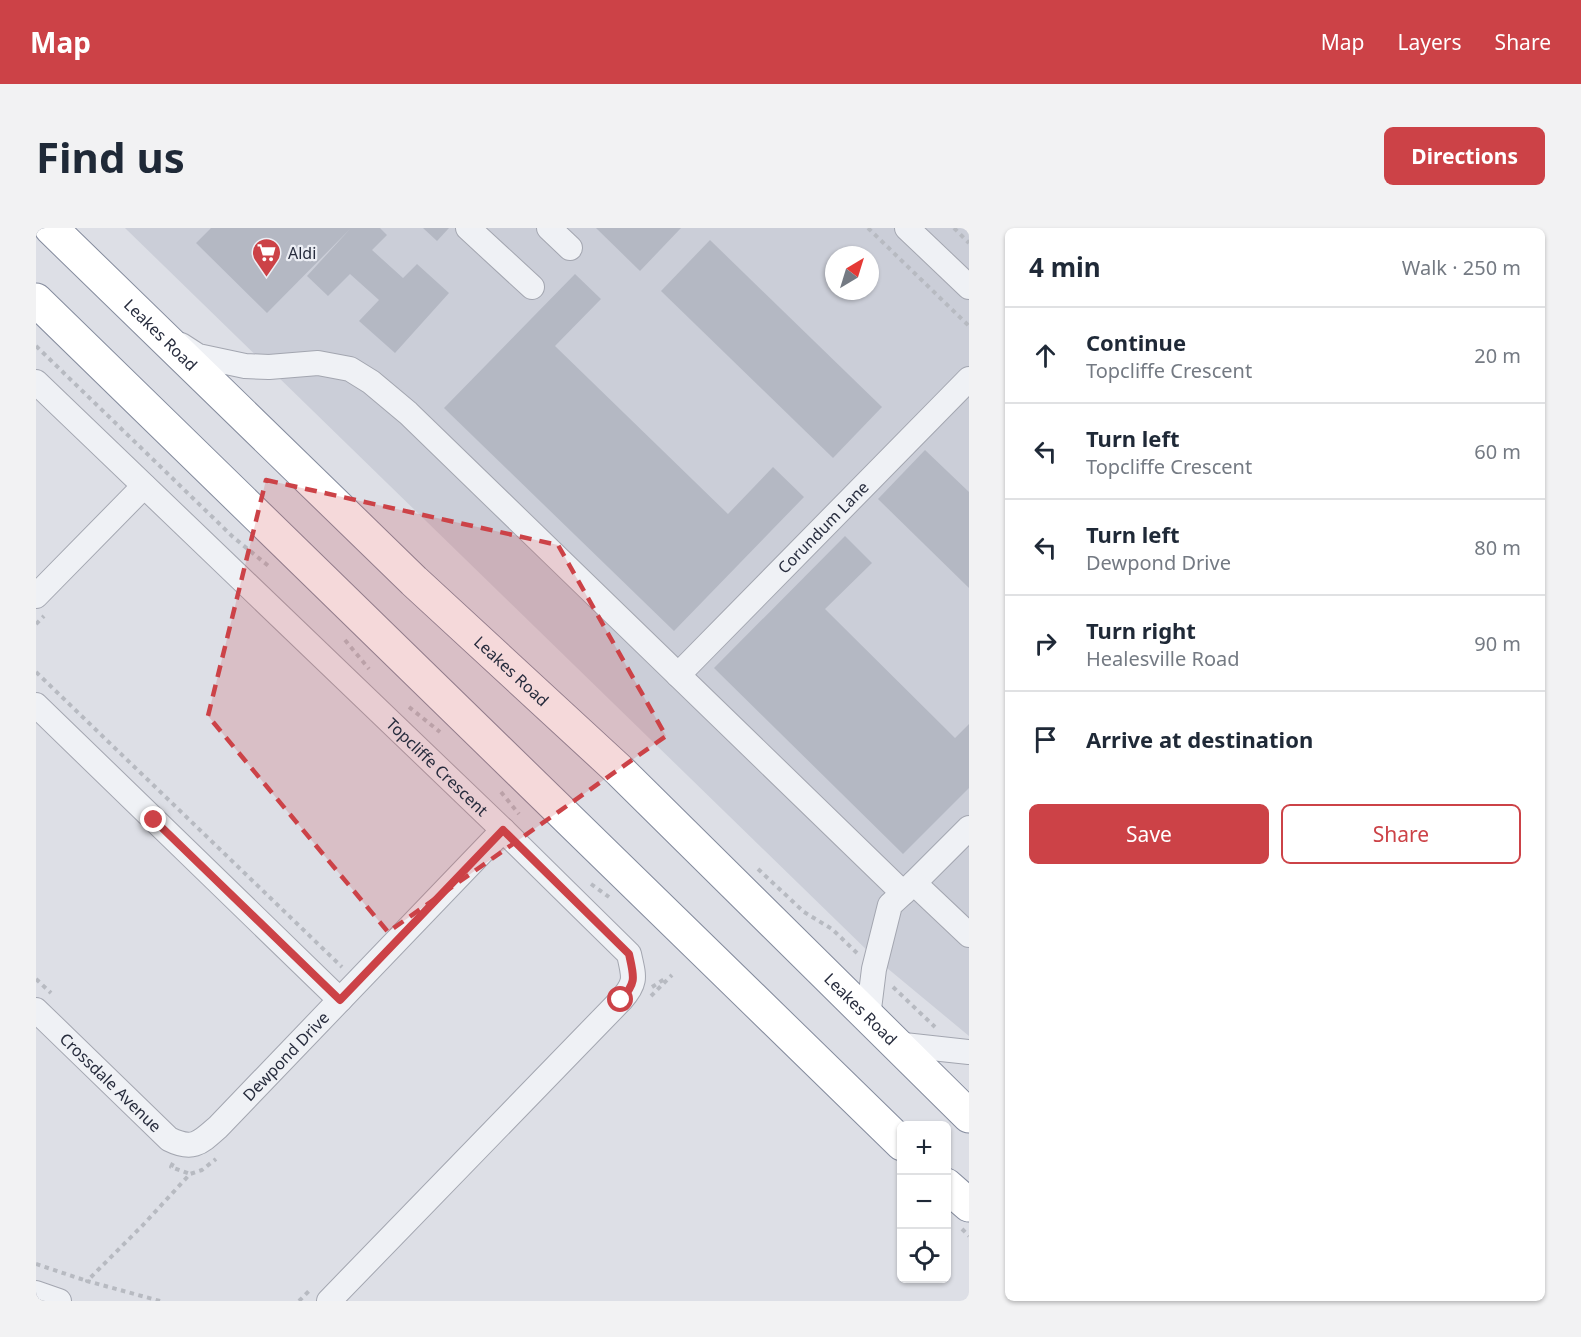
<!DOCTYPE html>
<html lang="en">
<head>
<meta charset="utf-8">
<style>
	body { margin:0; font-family:"Noto Sans",sans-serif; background:#f2f2f3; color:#1f2937 }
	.controls { position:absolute; right:18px; bottom:18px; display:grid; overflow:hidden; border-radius:9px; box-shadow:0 2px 4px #0004 }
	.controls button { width:54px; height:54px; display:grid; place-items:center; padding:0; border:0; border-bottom:2px solid #e0e1e3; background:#fff; color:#1f2937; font:30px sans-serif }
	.compass { position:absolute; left:789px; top:18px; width:54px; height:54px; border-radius:50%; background:#fff; box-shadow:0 2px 4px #0004; rotate:38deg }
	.stop { position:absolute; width:18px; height:18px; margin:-14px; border:4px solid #cc4247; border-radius:50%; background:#fff }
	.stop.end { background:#cc4247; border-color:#fff; box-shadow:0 2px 6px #0008 }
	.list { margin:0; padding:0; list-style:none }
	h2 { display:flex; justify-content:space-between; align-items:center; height:78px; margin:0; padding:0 24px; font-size:26px }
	h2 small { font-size:20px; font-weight:400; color:#747a83 }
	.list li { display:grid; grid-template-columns:39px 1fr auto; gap:18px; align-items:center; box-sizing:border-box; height:96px; padding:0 24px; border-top:2px solid #e0e1e3 }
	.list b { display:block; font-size:22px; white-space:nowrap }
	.list p { margin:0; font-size:20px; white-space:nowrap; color:#747a83 }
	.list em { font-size:20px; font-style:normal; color:#747a83 }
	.actions { display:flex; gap:12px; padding:18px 24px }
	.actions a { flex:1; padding:14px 0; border:2px solid #cc4247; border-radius:9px; text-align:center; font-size:21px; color:#cc4247 }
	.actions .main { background:#cc4247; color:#fff }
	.icon { flex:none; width:33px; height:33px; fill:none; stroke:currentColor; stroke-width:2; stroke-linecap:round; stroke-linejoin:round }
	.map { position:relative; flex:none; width:933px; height:1073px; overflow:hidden; border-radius:9px }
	header { display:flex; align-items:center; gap:36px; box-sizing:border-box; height:84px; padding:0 30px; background:#cc4247; color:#fff }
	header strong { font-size:28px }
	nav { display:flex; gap:33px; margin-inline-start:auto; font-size:21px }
	.intro { display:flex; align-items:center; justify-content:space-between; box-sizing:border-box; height:144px; padding:0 36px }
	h1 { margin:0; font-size:42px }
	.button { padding:15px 27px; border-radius:9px; background:#cc4247; color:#fff; font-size:21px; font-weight:700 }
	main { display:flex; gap:36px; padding:0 36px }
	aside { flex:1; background:#fff; border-radius:9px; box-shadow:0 2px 4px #0004 }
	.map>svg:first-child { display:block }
	.built { fill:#cbced8; fill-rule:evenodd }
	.building { fill:#b4b8c3 }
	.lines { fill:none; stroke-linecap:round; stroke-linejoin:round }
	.minor-casing { stroke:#a3a6b0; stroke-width:26 }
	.highway-casing { stroke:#848b9d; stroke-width:35 }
	.path { stroke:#b7bac1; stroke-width:4; stroke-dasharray:4.5 4.5; stroke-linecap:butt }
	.minor { stroke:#eff1f5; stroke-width:24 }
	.highway { stroke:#fff; stroke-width:33 }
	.route { stroke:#cc4247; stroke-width:8 }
	.marked { fill:#cc4247; fill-opacity:0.2; stroke:#cc4247; stroke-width:4.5; stroke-dasharray:12 8; stroke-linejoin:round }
	.labels { text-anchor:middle; stroke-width:4.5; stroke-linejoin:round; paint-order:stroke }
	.poi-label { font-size:16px; fill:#272c3d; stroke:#eceef4; text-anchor:start }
	.street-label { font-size:16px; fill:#272c3d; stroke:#eceef4 }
</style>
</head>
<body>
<header>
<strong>Map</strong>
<nav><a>Map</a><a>Layers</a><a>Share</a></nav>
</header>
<div class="intro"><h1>Find us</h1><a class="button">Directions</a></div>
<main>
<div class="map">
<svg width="933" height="1073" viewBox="0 0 933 1073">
	<rect width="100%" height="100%" fill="#dddfe6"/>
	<path class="built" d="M89 0H933V808L839 730ZM798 27H834V63H798Z"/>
	<g class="building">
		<path d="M175 0H344L351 7 336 22 367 50 381 36 413 65 359 125 323 93 343 72 314 46 292 68 271 48 314 1 231 85 160 15Z"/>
		<path d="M387 0H413L401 13Z"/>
		<path d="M560 0H645L604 43Z"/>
		<path d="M674 12 846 179 797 230 625 63Z"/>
		<path d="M539 46 565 71 519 118 692 286 737 239 768 269 638 403 408 180Z"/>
		<path d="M889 222 933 264V360L842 271Z"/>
		<path d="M809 308 836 335 789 381 919 510 933 496V560L867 626 678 440Z"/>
	</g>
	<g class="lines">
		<defs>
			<g id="minor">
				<path d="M432 0 496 59"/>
				<path d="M513 0 534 20"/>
				<path d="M871 0 933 59"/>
				<path d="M145 117 162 128 209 138 233 139 282 135 314 141 335 154 372 185 867 665"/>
				<path id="s1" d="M0 154 467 602 593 726C598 749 601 754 585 772L293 1073"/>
				<path d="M0 368 108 258"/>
				<path id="s2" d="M642 447 933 151"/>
				<path d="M0 477 304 772"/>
				<path d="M878 655 933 600"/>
				<path id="s3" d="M0 782 133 911C157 923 164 915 182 899L467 602"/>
				<path d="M832 789 838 741 854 677 878 655 933 707"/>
				<path d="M859 816 933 824"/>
				<path d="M0 1065 23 1073"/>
			</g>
			<g id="highway">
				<path id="s4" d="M15 0 378 353 584 543 933 888"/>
				<path d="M0 72 866 916"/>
				<path d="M910 957 933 977"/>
			</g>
		</defs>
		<use href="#minor" class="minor-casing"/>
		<use href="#highway" class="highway-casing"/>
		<g class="path">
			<path d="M832 0 933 98"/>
			<path d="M918 0 933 15"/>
			<path d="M0 118 197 309 235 340"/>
			<path d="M0 396 8 388"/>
			<path d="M309 412 333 441"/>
			<path d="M0 444 306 739"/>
			<path d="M373 479 404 504"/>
			<path d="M465 564 483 586"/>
			<path d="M722 641 768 684 796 701 821 725"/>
			<path d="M555 656 573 669"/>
			<path d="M0 751 15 765"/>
			<path d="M616 759 630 750"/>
			<path d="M857 759 899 799"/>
			<path d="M615 768 636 747"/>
			<path d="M137 935 135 939 154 946"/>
			<path d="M926 1001 933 1008"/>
			<path d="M0 1036 51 1053"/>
			<path d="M124 1073 51 1053 107 997 154 946 166 942 180 931"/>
			<path d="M263 1073 274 1062"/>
		</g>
		<use href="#minor" class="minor"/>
		<use href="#highway" class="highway"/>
	</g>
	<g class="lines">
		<path class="route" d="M118 592 304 772 467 602 593 726C598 749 601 754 585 772"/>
	</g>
	<path class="marked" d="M230 252 522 317 630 508 352 704 172 488Z"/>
	<defs>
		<symbol id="supermarket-pin" viewBox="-11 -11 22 30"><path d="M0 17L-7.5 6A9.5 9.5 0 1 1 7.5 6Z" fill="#cc4247" stroke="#eceef4"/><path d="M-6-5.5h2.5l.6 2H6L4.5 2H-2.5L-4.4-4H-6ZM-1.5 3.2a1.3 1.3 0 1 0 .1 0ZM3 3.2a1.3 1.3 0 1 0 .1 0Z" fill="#fff"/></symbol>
	</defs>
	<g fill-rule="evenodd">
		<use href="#supermarket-pin" x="214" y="8" width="33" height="45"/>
	</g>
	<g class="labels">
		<g class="poi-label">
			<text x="252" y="31">Aldi</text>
		</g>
		<g class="street-label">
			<text dy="6" stroke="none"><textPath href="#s4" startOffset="153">Leakes Road</textPath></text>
			<text dy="6" stroke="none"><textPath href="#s2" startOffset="207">Corundum Lane</textPath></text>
			<text dy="6" stroke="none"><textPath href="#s4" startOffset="639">Leakes Road</textPath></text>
			<text dy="6" stroke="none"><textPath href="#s1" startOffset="556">Topcliffe Crescent</textPath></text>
			<text dy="6" stroke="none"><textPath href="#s4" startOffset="1125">Leakes Road</textPath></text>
			<text dy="6" stroke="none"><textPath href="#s3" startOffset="339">Dewpond Drive</textPath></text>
			<text dy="6" stroke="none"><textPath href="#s3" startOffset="104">Crossdale Avenue</textPath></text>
		</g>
	</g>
</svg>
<div class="controls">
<button>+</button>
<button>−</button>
<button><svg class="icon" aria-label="locate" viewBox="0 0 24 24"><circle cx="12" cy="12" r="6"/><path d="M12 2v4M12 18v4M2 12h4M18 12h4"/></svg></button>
</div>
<svg class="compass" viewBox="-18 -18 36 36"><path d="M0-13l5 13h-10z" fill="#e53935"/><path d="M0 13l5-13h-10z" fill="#747a83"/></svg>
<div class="stop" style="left:585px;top:772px"></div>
<div class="stop end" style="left:118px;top:592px"></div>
</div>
<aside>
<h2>4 min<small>Walk · 250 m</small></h2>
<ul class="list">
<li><svg class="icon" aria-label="ahead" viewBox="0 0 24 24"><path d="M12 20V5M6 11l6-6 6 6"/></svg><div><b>Continue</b><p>Topcliffe Crescent</p></div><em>20 m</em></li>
<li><svg class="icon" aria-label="left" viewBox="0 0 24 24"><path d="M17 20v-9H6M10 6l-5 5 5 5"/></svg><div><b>Turn left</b><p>Topcliffe Crescent</p></div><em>60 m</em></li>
<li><svg class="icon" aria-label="left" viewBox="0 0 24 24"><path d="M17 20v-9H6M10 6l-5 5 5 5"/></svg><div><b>Turn left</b><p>Dewpond Drive</p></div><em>80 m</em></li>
<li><svg class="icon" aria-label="right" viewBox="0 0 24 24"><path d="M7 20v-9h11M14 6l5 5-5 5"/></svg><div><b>Turn right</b><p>Healesville Road</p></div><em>90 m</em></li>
<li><svg class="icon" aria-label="arrive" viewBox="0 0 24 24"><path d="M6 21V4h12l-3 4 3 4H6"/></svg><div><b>Arrive at destination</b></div></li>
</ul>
<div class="actions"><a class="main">Save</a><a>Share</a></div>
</aside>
</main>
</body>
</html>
